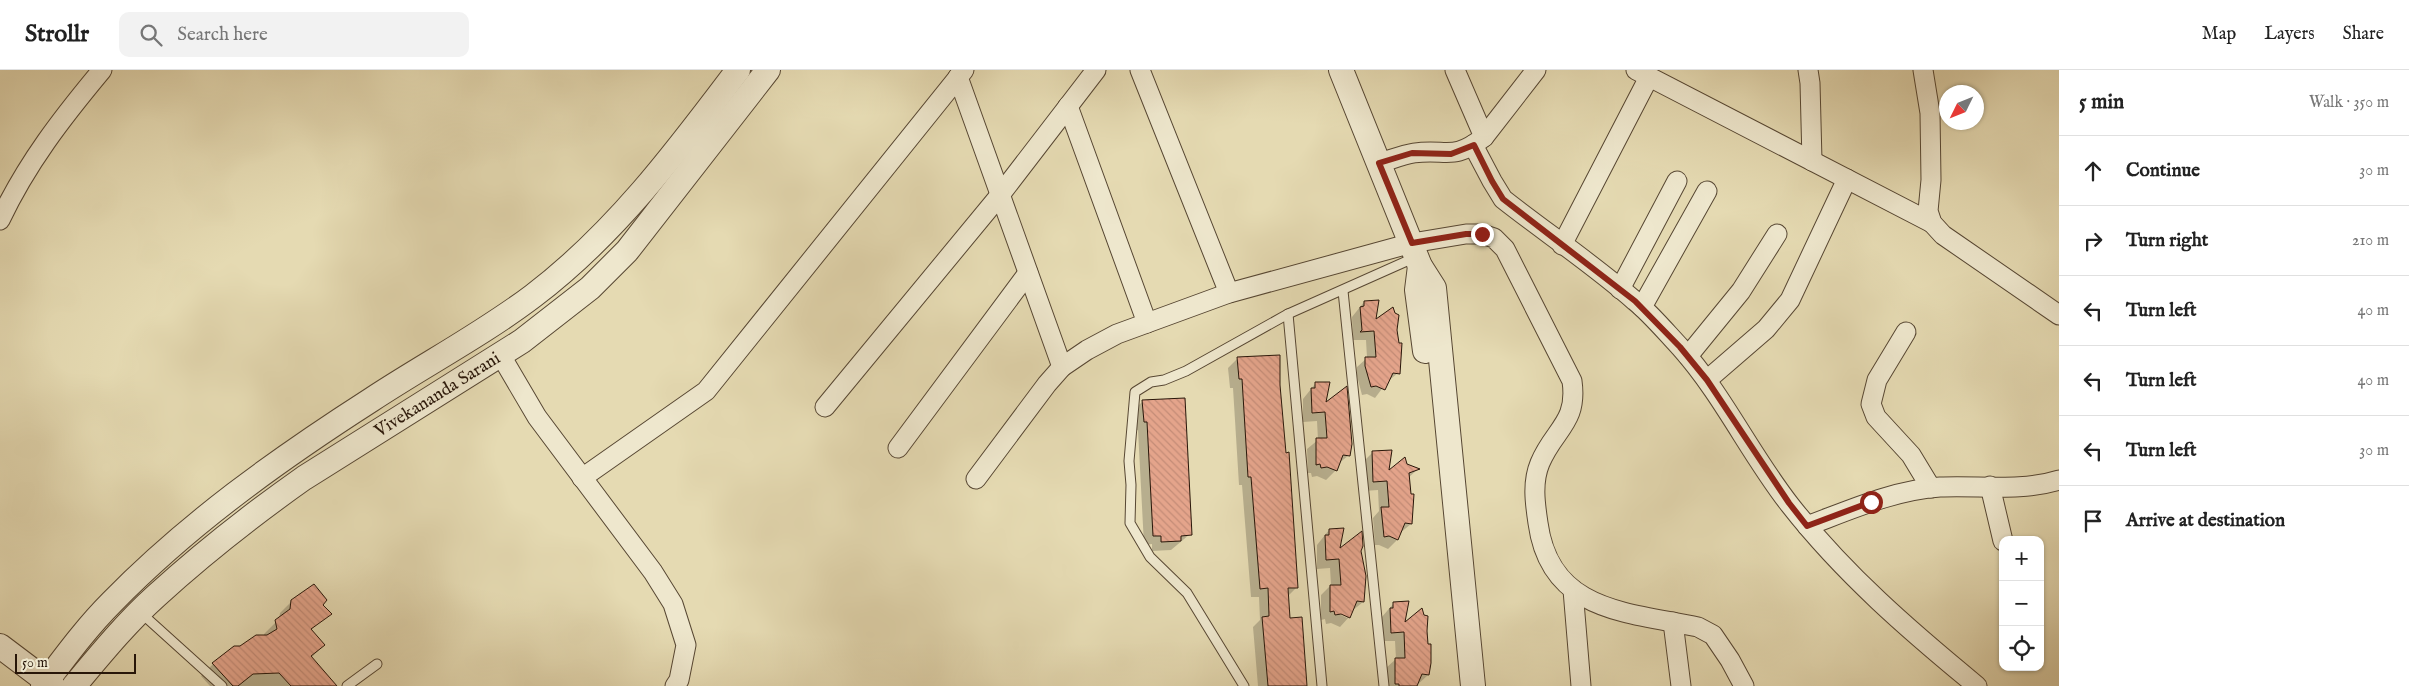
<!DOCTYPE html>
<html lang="en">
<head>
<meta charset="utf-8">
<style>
	body { margin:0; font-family:"IM FELL English",serif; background:#f2f2f2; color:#222 }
	.controls { position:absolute; right:15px; bottom:15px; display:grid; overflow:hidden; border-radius:10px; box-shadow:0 1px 4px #0004 }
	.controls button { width:45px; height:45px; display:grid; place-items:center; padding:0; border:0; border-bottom:1px solid #e0e0e0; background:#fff; color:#222; font:25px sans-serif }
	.compass { position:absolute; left:1939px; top:15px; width:45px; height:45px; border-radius:50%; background:#fff; box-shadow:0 1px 4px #0004; rotate:227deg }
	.scale { position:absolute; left:15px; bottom:12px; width:121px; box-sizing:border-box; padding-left:5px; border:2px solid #281609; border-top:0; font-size:14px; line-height:18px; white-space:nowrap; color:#281609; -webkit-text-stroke:4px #eee7cd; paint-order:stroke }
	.stop { position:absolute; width:15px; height:15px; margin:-11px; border:4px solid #8f2418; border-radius:50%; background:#fff }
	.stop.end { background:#8f2418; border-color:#fff; box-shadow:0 1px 5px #0008 }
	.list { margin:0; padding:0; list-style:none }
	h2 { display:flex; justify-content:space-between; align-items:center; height:65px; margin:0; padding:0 20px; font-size:21px }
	h2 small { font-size:16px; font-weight:400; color:#767676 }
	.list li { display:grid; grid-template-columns:32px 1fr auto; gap:15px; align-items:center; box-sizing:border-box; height:70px; padding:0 20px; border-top:1px solid #e0e0e0 }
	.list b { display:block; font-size:19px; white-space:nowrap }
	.list em { font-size:16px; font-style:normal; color:#767676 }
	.icon { flex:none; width:28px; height:28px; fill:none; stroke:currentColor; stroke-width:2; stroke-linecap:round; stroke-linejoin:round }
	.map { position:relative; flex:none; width:2059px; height:616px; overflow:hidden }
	header { display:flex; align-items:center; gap:30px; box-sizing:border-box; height:70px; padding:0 25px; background:#fff; border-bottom:1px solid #e0e0e0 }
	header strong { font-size:24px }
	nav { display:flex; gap:28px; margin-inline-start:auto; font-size:18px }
	.search { width:350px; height:45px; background:#f2f2f2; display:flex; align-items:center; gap:12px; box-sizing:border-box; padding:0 18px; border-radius:10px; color:#767676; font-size:19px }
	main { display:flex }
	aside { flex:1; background:#fff }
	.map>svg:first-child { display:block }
	.shadow { fill:#0003; fill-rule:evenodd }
	.building { fill:url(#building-back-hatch); stroke:#281609 }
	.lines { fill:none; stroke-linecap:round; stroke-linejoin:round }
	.service-casing { stroke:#574733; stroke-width:11 }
	.minor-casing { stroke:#574733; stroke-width:21 }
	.tertiary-casing { stroke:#574733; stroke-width:26 }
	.service { stroke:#eee7cd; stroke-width:9 }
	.minor { stroke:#eee7cd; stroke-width:19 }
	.tertiary { stroke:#eee7cd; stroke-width:24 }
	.route { stroke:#8f2418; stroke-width:6 }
	.labels { text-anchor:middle; stroke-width:5; stroke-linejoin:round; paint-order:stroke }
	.street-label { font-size:18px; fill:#281609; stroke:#eee7cd }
</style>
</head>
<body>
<header>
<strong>Strollr</strong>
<div class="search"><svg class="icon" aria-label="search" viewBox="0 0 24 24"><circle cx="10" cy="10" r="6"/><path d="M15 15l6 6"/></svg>Search here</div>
<nav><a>Map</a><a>Layers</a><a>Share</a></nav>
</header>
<main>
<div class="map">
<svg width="2059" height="616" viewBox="0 0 2059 616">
	<defs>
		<pattern id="building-back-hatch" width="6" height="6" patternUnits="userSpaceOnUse" patternTransform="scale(1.25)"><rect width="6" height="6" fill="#e4a48b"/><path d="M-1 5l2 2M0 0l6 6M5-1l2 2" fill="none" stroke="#c48c77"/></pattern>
	</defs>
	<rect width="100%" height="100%" fill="#e5dab2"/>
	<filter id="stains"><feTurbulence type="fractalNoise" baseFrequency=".004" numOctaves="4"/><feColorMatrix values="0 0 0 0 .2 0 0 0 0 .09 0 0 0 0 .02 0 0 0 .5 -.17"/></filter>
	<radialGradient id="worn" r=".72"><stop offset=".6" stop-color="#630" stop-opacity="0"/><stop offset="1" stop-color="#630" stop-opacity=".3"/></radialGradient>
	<g class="shadow">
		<path d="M1364 232 1374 252 1396 260 1398 303 1387 312 1375 328 1367 324 1362 325 1357 306V297L1367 288 1366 270H1353L1352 247Z"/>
		<path d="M1237 289 1279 315 1297 517 1287 527 1288 549 1306 616H1258L1253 557 1260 550 1259 527H1251L1242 415H1239L1233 318H1230L1228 298Z"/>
		<path d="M1315 314 1349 385 1338 394 1335 401 1326 410 1317 406 1312 407 1311 403H1308L1307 379 1318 370 1317 351 1303 352V329Z"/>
		<path d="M1143 331 1190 464 1171 480 1152 481V474L1144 475 1138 360 1135 361 1134 340Z"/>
		<path d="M1372 383 1387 403 1406 395 1418 399 1408 408 1410 425H1413L1411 454 1400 463 1397 470 1388 479 1379 475H1375L1373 448 1379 441 1378 420 1364 421 1363 392Z"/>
		<path d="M1329 460 1339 481H1360L1365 503 1363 532 1352 541 1349 547 1340 557 1331 553 1326 554 1325 549 1321 550V525L1331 515 1330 498 1317 499V475ZM1335 542 1347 545V548Z"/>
		<path d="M292 531 321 535 330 544 311 560 324 575 311 588 329 616H210L201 606 213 594 241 577 264 566V564L279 549 280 543Z"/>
		<path d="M1394 533 1428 605 1416 616H1384L1386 598 1396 589 1395 571H1382L1381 548Z"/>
	</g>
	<g class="building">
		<path d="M1379 230 1376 249 1393 237 1395 243 1399 245 1397 260 1399 273H1402L1400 304 1393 303 1385 320 1376 316 1371 317 1365 296V287H1376L1374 261 1360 262 1362 260 1360 237 1364 236V231Z"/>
		<path d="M1280 285V315L1286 383 1289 382 1298 518H1288L1290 548 1302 547 1307 616H1268L1262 547 1269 546 1268 518 1260 519 1251 407H1248L1242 309H1239L1237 287Z"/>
		<path d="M1315 312H1330L1326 332 1347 316 1352 374 1350 386 1343 385 1337 401 1327 397 1321 398 1320 394 1316 395V368H1327L1325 342 1312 343 1311 318H1315Z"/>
		<path d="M1185 328 1192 465 1181 466V471L1161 472V466H1153L1147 352H1144L1142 330Z"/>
		<path d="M1392 380 1389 400 1405 387 1407 394 1420 399 1409 403 1411 424H1414L1412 454 1405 453 1398 470 1389 466 1384 467 1381 437H1389L1387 411 1373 412 1372 381Z"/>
		<path d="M1344 458 1340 478 1362 461 1363 476 1361 481 1366 506 1364 532 1357 531 1350 548 1341 544 1335 545 1334 541 1330 542V515H1341L1339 489 1326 490 1325 465H1329V459Z"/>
		<path d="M314 514 327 530 323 535 332 544 311 559 325 575 311 586 337 616H291L279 603 253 604 238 616H233L212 593 234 576H240L256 565H267L277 559 275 550 290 539 291 530Z"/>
		<path d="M1409 531 1405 552 1422 538 1424 545 1428 546 1427 561 1428 574H1431V593L1429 605 1422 604 1417 616H1399V614H1395V588H1405L1404 562 1391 563 1390 538H1393V532Z"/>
	</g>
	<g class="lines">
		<defs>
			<g id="service">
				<path d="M1343 221 1384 616"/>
				<path d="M1288 244 1322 616"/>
				<path d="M140 542 222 616"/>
				<path d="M347 616 377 594"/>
				<path d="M1244 616 1187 523 1150 487 1130 453 1131 415 1129 391 1135 322 1151 312 1164 310 1186 301 1288 244 1416 187"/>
			</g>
			<g id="minor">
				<path d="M1140 0 1229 223"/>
				<path d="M1455 0 1484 67"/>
				<path d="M1636 0 1932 153"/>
				<path d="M1808 0 1810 13 1812 91"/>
				<path d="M1923 0 1930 43 1931 110 1928 141 1932 153 1943 165 2059 245"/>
				<path d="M958 7 1062 297"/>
				<path d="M1068 36 1147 253"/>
				<path d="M1473 75 1492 111 1503 129C1546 163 1593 194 1635 231 1651 244 1665 261 1680 277 1723 325 1750 384 1790 435 1844 504 1910 561 1977 616"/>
				<path d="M1379 93C1390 90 1402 85 1414 83 1447 78 1452 92 1484 67L1536 0"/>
				<path d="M0 150C27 93 62 48 102 0"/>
				<path d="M1562 175 1649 7"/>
				<path d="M1620 219 1677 111"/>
				<path d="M1642 237 1707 121"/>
				<path d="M1906 262 1877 310 1871 334 1876 347 1911 385 1931 418"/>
				<path d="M500 284 537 347 653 502 673 534 686 575 679 610 675 616"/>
				<path d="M1688 286 1741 221 1777 164"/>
				<path d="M1707 310 1766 259 1790 230 1847 109"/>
				<path d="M825 337 1000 125 1096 0"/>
				<path d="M898 378 1028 203"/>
				<path d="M582 408 706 321 964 0"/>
				<path d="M976 409 1047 314 1062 297 1087 280 1117 264 1229 223 1412 173 1466 164H1482L1494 168 1505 179 1572 311C1578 353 1554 359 1540 393 1532 412 1535 433 1538 453 1550 542 1627 542 1698 557L1713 565 1730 590 1744 616"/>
				<path d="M1990 416 2003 471"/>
				<path d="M1807 456C1850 440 1894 420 1940 417 1979 415 2021 422 2059 410"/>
				<path d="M1573 520 1581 616"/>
				<path d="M1673 552 1681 616"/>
			</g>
			<g id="tertiary">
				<path d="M1341 0 1420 196 1434 218 1473 616"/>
				<path d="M1420 196 1417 220 1425 281"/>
				<path d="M0 576 53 616"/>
				<path d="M43 616C65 587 86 558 112 532 188 454 279 389 371 330 424 295 483 264 533 226 615 164 677 81 738 0"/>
				<path d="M74 616C100 585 126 553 156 526 202 484 253 444 304 408L522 271 590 218 627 181 768 0"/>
			</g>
		</defs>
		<use href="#service" class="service-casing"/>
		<use href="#minor" class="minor-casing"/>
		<use href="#tertiary" class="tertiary-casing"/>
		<use href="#service" class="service"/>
		<use href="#minor" class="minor"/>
		<use href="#tertiary" class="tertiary"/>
	</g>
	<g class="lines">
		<path class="route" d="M1482 164H1466L1412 173 1379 93 1412 83 1451 84 1474 75 1492 111 1503 129 1635 231 1680 277 1707 310 1789 433 1807 456 1871 432"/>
	</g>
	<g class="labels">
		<g class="street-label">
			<text transform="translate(437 324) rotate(-32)" y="6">Vivekananda Sarani</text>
		</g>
	</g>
	<rect width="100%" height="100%" filter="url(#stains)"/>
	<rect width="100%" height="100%" fill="url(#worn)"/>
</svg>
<div class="controls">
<button>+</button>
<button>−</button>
<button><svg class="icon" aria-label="locate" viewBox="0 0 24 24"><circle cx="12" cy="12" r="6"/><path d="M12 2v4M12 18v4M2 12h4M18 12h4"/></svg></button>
</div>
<svg class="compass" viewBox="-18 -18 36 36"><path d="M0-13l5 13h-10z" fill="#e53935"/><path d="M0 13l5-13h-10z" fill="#767676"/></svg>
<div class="scale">50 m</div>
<div class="stop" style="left:1871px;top:432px"></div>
<div class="stop end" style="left:1482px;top:164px"></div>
</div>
<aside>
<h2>5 min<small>Walk · 350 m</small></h2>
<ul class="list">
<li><svg class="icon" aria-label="ahead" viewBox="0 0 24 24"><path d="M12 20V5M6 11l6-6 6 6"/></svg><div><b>Continue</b></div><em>30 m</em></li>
<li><svg class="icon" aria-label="right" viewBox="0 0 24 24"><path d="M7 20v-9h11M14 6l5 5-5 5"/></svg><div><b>Turn right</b></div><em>210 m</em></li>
<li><svg class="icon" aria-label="left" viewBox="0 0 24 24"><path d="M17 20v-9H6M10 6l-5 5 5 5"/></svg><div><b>Turn left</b></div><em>40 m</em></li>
<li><svg class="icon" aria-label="left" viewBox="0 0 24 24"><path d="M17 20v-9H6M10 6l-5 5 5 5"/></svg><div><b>Turn left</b></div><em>40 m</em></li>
<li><svg class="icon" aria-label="left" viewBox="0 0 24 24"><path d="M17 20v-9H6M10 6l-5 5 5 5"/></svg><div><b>Turn left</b></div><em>30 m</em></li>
<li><svg class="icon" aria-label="arrive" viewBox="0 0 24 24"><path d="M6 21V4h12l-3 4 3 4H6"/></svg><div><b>Arrive at destination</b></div></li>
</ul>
</aside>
</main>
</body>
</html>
